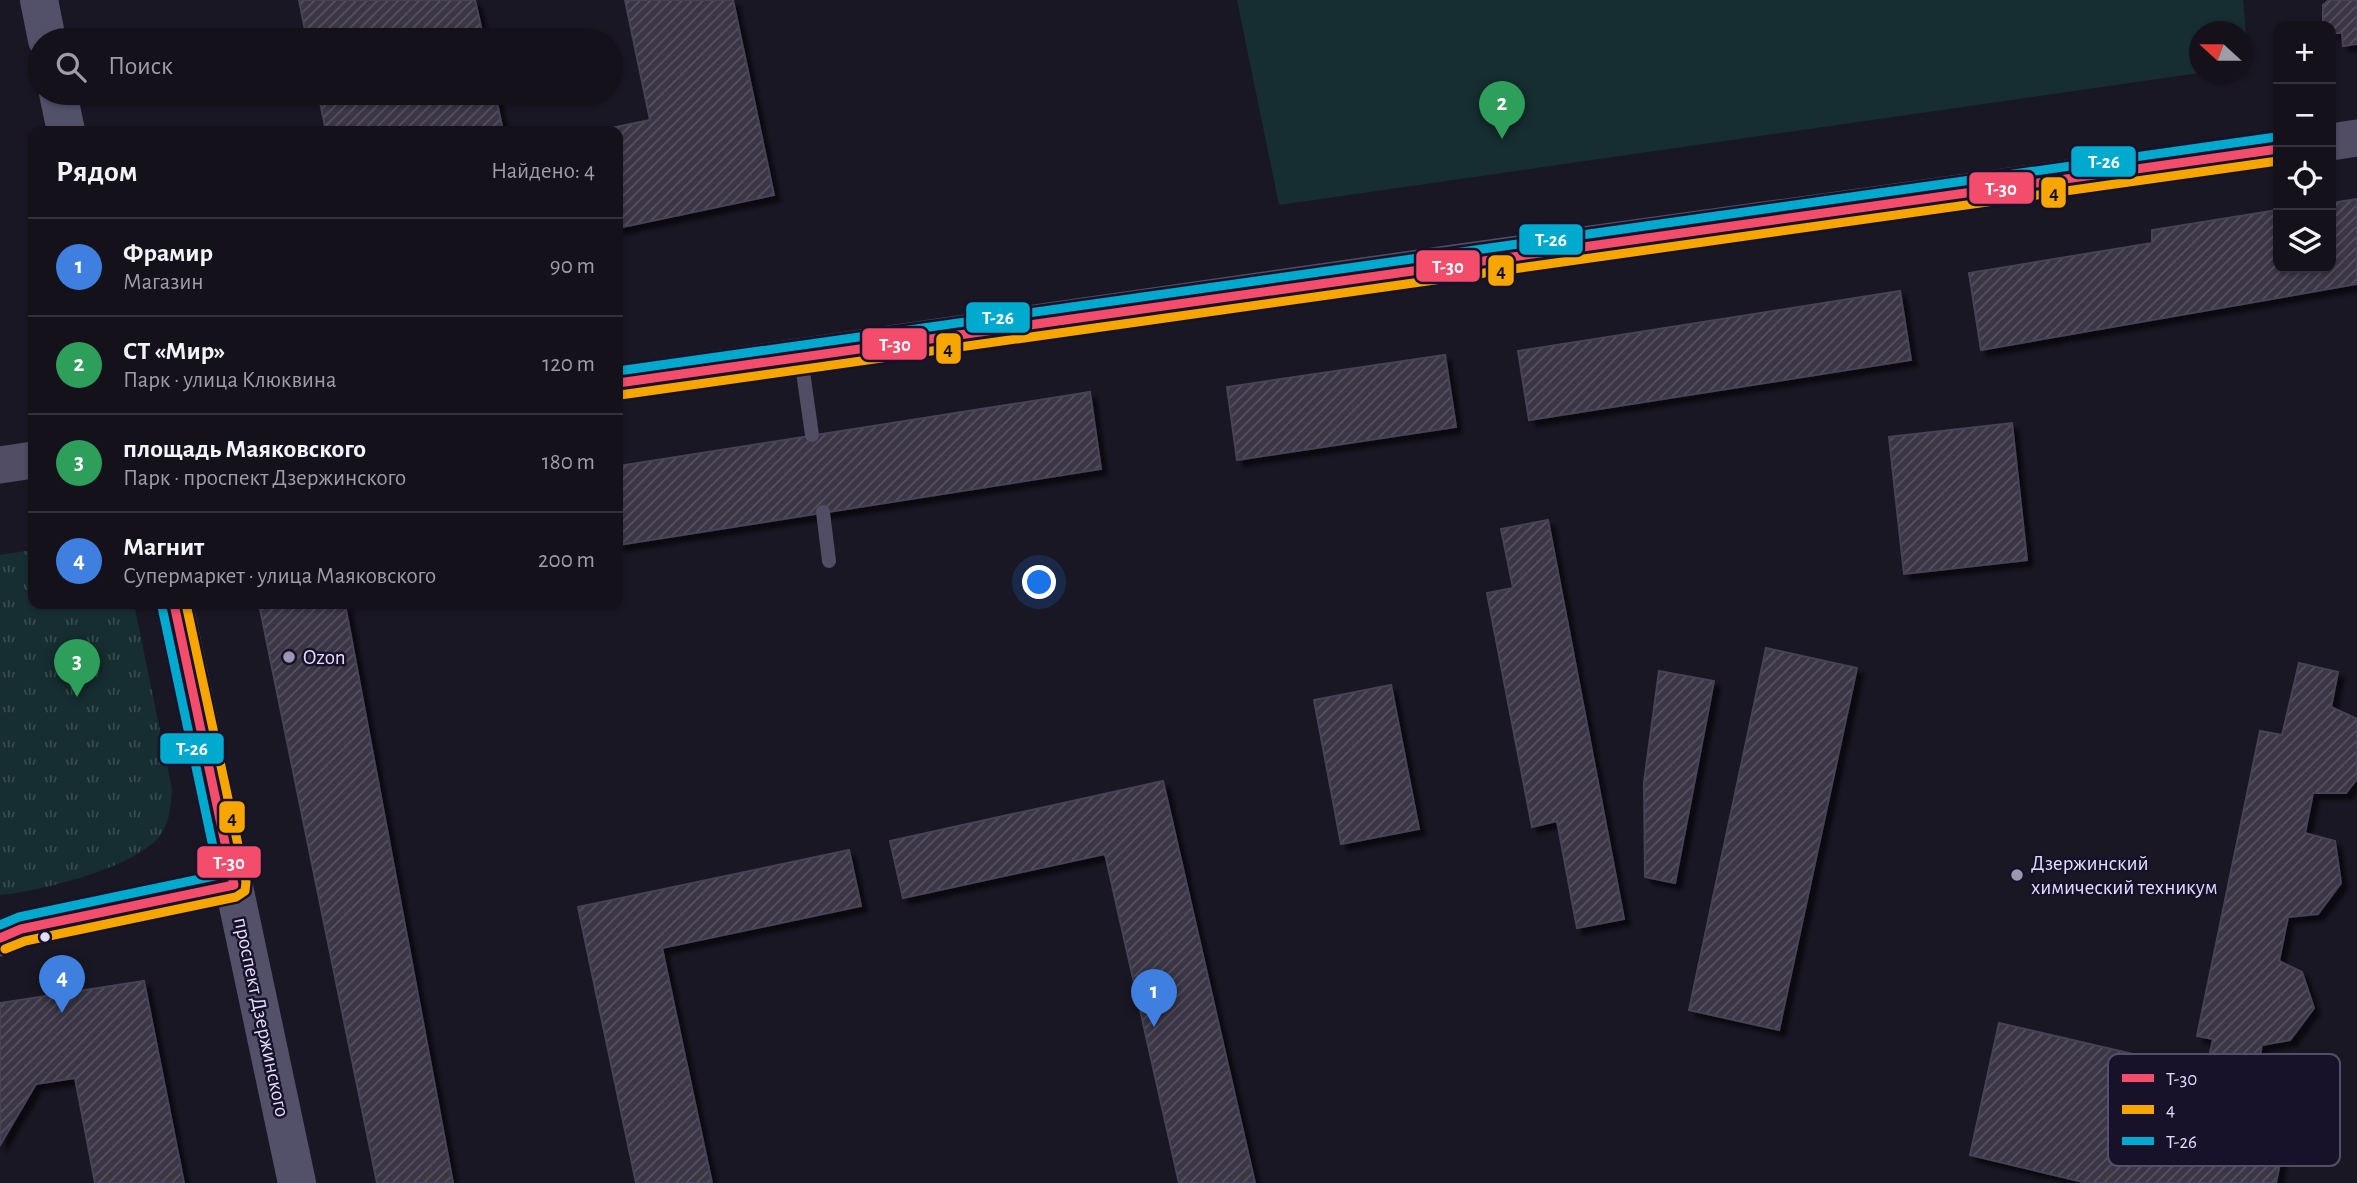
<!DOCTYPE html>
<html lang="ru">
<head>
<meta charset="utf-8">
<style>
	body { margin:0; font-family:"Alegreya Sans",sans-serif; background:#211f28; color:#f1f3f6 }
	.controls { position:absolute; right:21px; top:21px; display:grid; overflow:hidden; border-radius:14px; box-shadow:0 2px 5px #0004 }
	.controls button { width:63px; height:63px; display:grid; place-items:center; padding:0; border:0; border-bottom:2px solid #33313a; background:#14111b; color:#f1f3f6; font:35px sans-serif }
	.compass { position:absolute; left:2189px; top:21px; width:63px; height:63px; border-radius:50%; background:#14111b; box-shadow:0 2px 5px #0004; rotate:291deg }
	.you { position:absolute; left:1040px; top:583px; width:24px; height:24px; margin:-18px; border:5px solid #fff; border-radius:50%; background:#1a73e8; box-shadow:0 0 0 10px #1a73e833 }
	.badge { display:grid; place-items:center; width:46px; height:46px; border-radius:50%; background:#9c97b1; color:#fff; font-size:23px; font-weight:700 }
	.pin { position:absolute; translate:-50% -58px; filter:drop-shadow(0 2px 4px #0008) }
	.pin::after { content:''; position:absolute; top:37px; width:24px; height:21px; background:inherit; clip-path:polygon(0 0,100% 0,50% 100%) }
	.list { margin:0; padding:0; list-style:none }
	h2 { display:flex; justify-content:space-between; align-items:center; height:91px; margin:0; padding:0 28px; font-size:30px }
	h2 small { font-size:23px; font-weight:400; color:#9d9da3 }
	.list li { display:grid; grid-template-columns:46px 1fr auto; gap:21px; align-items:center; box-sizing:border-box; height:98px; padding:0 28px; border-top:2px solid #33313a }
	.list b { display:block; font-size:26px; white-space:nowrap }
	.list p { margin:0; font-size:23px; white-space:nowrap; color:#9d9da3 }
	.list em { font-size:23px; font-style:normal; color:#9d9da3 }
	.icon { flex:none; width:38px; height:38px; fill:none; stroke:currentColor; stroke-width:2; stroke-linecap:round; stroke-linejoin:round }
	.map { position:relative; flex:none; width:2357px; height:1183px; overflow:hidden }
	.search { position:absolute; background:#14111b; box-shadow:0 2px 5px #0004; left:28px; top:28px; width:595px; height:77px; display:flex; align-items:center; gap:18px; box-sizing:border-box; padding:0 24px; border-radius:38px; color:#9d9da3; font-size:26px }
	.panel { position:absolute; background:#14111b; box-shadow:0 2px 5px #0004; left:28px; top:126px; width:595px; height:483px; border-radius:14px }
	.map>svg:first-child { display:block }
	.park { fill:url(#park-tufts) }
	.garden { fill:#162e31 }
	.building { fill:url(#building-hatch); stroke:#474256; stroke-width:2; filter:url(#shadow) }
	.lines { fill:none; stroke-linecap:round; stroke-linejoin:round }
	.service { stroke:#504d64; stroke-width:14 }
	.tertiary { stroke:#504d64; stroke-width:37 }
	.secondary { stroke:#53516a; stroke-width:38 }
	.bus-1-casing { stroke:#171229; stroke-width:14 }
	.bus-2-casing { stroke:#171229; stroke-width:14 }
	.bus-3-casing { stroke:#171229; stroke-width:14 }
	.bus-1 { stroke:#f44d6c; stroke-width:9 }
	.bus-2 { stroke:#f7a600; stroke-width:9 }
	.bus-3 { stroke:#00a9ce; stroke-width:9 }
	.poi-dot { fill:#9c97b1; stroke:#171229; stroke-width:2.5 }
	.bus-dot { fill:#e2dcfd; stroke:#171229; stroke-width:2.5 }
	.labels { text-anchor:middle; stroke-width:5; stroke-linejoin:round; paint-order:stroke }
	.poi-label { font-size:21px; fill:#e2dcfd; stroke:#171229; text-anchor:start }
	.street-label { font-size:21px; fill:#e2dcfd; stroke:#171229 }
	.key { fill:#171229; stroke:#544f69; stroke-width:2 }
	.key-label { font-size:19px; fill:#e2dcfd }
	.line-badge { stroke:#171229; stroke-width:2.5 }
	.badge-label { font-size:19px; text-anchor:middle; font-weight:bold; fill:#fff }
	.pale-badge-label { font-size:19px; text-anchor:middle; font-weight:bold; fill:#111 }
</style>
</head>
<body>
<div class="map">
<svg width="2357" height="1183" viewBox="0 0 2357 1183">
	<defs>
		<pattern id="park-tufts" width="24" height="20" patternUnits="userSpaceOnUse" patternTransform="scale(1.75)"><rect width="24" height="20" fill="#162e31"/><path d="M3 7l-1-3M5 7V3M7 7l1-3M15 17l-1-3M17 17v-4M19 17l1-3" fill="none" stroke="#384c50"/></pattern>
		<pattern id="building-hatch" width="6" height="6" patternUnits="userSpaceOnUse" patternTransform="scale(1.75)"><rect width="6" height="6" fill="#3a3645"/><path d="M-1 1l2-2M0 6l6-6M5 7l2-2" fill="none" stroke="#565261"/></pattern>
		<filter id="shadow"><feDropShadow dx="6" dy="6" stdDeviation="2" flood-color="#0009"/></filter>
	</defs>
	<rect width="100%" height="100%" fill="#1a1724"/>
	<path class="park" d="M33 550V604H134L172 789C171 805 170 822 160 836 134 868 41 891 0 895V555Z"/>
	<path class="garden" d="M1237 0H2243L2249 66 2242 67V32H2200L2199 73 1279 205Z"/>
	<g class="building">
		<path d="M299 0H475L484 40H307Z"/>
		<path d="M625 0H733L774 195 618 228V131H597L650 120Z"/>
		<path d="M2329 0H2357V44L2343 46 2342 33H2334L2331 26 2323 23V5Z"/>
		<path d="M318 93H495L503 131H326Z"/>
		<path d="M2357 199V284L1981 350 1969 273 2152 243V230L2278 210V268H2331V203Z"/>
		<path d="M1900 291 1911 360 1529 420 1518 351Z"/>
		<path d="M1445 355 1456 427 1237 460 1227 387Z"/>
		<path d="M1090 392 1101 469 618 545V466Z"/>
		<path d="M2012 423 2027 560 1904 574 1889 437Z"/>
		<path d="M1548 520 1624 919 1577 928 1557 821 1532 827 1487 593 1513 588 1501 529Z"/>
		<path d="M259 604H345L453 1183H377Z"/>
		<path d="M1766 648 1857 668 1779 1030 1689 1010Z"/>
		<path d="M2299 663 2338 672 2331 707 2357 719V779L2346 793H2313L2305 833 2335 841 2341 883 2318 914 2288 917 2279 961 2302 972 2314 1008 2290 1040 2262 1045 2254 1084 2294 1093 2276 1183H2087L1970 1155 1999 1023 2206 1071 2213 1039 2197 1036 2260 731 2282 735Z"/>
		<path d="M1659 671 1714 681 1675 883 1645 877 1644 782Z"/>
		<path d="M1391 685 1419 829 1341 844 1314 700Z"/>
		<path d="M1163 781 1255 1183H1179L1105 854 903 898 890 841Z"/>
		<path d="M849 850 861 906 662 948 712 1183H636L578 907Z"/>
		<path d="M144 981 184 1183H95L75 1078 36 1084 0 1145V1003Z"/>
	</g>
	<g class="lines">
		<g class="service">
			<path d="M801 358 812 435"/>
			<path d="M823 512 829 561"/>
		</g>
		<g class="tertiary">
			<path d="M2331 142 2357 138"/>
			<path d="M618 383 1467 261 2278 149"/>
			<path d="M0 465 33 460"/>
			<path d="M0 938 21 929 234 885"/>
		</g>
		<g class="secondary">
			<path d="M39 0 47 40"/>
			<path d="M58 93 66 131"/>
			<path d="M174 604 297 1183"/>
		</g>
		<defs>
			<g id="bus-1">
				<path d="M618 383 2278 149"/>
				<path d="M0 938 21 929 234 885 174 604"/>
			</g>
			<g id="bus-2">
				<path d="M620 395 2278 161"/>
				<path d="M5 949 25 941 236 897 245 891 246 882 186 604"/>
			</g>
			<g id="bus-3">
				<path d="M618 371 2276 137"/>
				<path d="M0 925 19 917 219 875 162 607"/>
			</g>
		</defs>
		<use href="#bus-1" class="bus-1-casing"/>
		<use href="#bus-2" class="bus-2-casing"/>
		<use href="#bus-3" class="bus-3-casing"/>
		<use href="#bus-1" class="bus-1"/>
		<use href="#bus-2" class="bus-2"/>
		<use href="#bus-3" class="bus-3"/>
	</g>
	<g class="poi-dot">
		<circle cx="289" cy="657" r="7"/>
		<circle cx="2017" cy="875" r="7"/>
	</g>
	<circle class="bus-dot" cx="45" cy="937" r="6"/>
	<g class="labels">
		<g class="poi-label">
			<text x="303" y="664">Ozon</text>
			<text x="2031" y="870">Дзержинский<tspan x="2031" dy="24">химический техникум</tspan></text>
		</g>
		<g class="street-label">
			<text transform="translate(262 1017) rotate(78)" y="7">проспект Дзержинского</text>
		</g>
	</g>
	<rect x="2108" y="1054" width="232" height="112" rx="10" class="key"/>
	<rect x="2122" y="1074" width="32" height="8" fill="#f44d6c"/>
	<rect x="2122" y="1105" width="32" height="9" fill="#f7a600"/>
	<rect x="2122" y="1137" width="32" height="8" fill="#00a9ce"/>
	<g class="key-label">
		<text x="2166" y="1085">Т-30</text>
		<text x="2166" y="1116">4</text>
		<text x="2166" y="1148">Т-26</text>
	</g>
	<g class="line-badge">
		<rect x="2070" y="145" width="67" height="33" rx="7" fill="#00a9ce"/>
		<rect x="1968" y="171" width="67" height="34" rx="7" fill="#f44d6c"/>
		<rect x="2040" y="176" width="27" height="33" rx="7" fill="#f7a600"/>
		<rect x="1518" y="223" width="66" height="33" rx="7" fill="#00a9ce"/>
		<rect x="1415" y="249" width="66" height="34" rx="7" fill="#f44d6c"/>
		<rect x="1487" y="254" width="28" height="33" rx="7" fill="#f7a600"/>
		<rect x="965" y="301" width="66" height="33" rx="7" fill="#00a9ce"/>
		<rect x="861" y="327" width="67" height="34" rx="7" fill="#f44d6c"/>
		<rect x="935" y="332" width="27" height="33" rx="7" fill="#f7a600"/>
		<rect x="159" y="732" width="66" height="33" rx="7" fill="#00a9ce"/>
		<rect x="218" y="800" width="28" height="34" rx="7" fill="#f7a600"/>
		<rect x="196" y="845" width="66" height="34" rx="7" fill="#f44d6c"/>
	</g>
	<g class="badge-label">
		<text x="2104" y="168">Т-26</text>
		<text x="2001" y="195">Т-30</text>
		<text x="1551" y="246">Т-26</text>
		<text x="1448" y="273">Т-30</text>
		<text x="998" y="324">Т-26</text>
		<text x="895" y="351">Т-30</text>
		<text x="192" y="755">Т-26</text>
		<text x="229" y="869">Т-30</text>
	</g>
	<g class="pale-badge-label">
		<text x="2054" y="199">4</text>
		<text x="1501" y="277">4</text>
		<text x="948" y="355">4</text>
		<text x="232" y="824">4</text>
	</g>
</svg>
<div class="controls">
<button>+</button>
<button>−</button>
<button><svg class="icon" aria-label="locate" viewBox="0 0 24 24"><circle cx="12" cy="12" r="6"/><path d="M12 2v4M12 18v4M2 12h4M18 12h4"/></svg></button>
<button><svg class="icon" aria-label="layers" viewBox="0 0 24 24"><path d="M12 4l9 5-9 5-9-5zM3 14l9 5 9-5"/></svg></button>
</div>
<svg class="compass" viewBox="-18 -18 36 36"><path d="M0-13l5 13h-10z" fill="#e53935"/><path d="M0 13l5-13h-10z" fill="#9d9da3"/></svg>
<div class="you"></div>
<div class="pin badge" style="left:1154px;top:1027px;background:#3f7fe0">1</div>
<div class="pin badge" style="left:1502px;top:139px;background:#2e9e5b">2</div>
<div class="pin badge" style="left:77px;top:697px;background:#2e9e5b">3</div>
<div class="pin badge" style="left:62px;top:1013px;background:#3f7fe0">4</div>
<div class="search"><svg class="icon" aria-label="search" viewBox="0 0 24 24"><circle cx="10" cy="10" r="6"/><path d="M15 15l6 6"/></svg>Поиск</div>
<section class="panel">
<h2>Рядом<small>Найдено: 4</small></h2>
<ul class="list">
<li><span class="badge" style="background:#3f7fe0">1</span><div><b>Фрамир</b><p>Магазин</p></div><em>90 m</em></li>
<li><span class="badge" style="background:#2e9e5b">2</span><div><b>СТ «Мир»</b><p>Парк · улица Клюквина</p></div><em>120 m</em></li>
<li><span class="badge" style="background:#2e9e5b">3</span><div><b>площадь Маяковского</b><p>Парк · проспект Дзержинского</p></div><em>180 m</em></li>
<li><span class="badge" style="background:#3f7fe0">4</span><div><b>Магнит</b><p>Супермаркет · улица Маяковского</p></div><em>200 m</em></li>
</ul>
</section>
</div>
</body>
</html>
